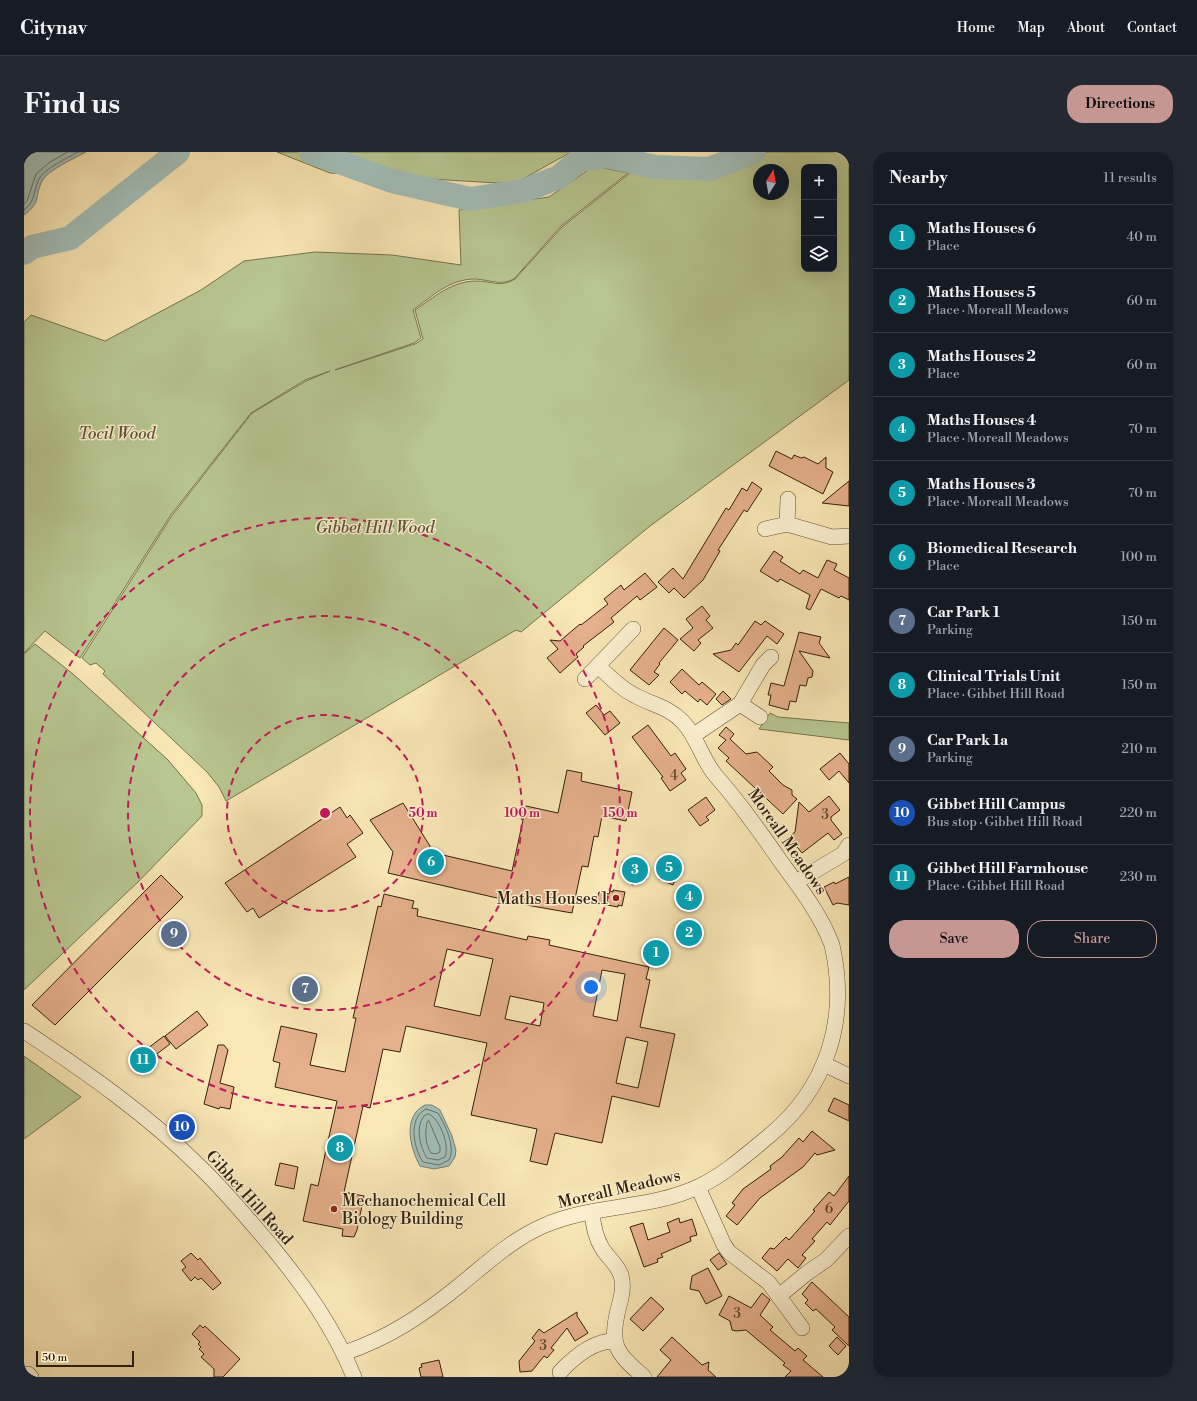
<!DOCTYPE html>
<html lang="en">
<head>
<meta charset="utf-8">
<style>
	body { margin:0; font-family:"Libre Bodoni",serif; background:#242831; color:#f1f3f6 }
	.controls { position:absolute; right:12px; top:12px; display:grid; overflow:hidden; border-radius:8px; box-shadow:0 4px 16px #0002 }
	.controls button { width:36px; height:36px; display:grid; place-items:center; padding:0; border:0; border-bottom:1px solid #363941; background:#171b24; color:#f1f3f6; font:20px sans-serif }
	.compass { position:absolute; left:729px; top:12px; width:36px; height:36px; border-radius:50%; background:#171b24; box-shadow:0 4px 16px #0002; rotate:11deg }
	.scale { position:absolute; left:12px; bottom:10px; width:98px; box-sizing:border-box; padding-left:4px; border:2px solid #34210d; border-top:0; font-size:11px; line-height:14px; white-space:nowrap; color:#34210d; -webkit-text-stroke:3px #fbefcf; paint-order:stroke }
	.you { position:absolute; left:567px; top:835px; width:14px; height:14px; margin:-10px; border:3px solid #fff; border-radius:50%; background:#1a73e8; box-shadow:0 0 0 6px #1a73e833 }
	.badge { display:grid; place-items:center; width:26px; height:26px; border-radius:50%; background:#c59692; color:#fff; font-size:13px; font-weight:700 }
	.pin { position:absolute; translate:-50% -50%; border:2px solid #fff; box-shadow:0 1px 4px #0006 }
	.list { margin:0; padding:0; list-style:none }
	h2 { display:flex; justify-content:space-between; align-items:center; height:52px; margin:0; padding:0 16px; font-size:17px }
	h2 small { font-size:13px; font-weight:400; color:#9ea1a6 }
	.list li { display:grid; grid-template-columns:26px 1fr auto; gap:12px; align-items:center; box-sizing:border-box; height:64px; padding:0 16px; border-top:1px solid #363941 }
	.list b { display:block; font-size:15px; white-space:nowrap }
	.list p { margin:0; font-size:13px; white-space:nowrap; color:#9ea1a6 }
	.list em { font-size:13px; font-style:normal; color:#9ea1a6 }
	.actions { display:flex; gap:8px; padding:12px 16px }
	.actions a { flex:1; padding:9px 0; border:1px solid #c59692; border-radius:16px; text-align:center; font-size:14px; color:#c59692 }
	.actions .main { background:#c59692; color:#111 }
	.icon { flex:none; width:22px; height:22px; fill:none; stroke:currentColor; stroke-width:2; stroke-linecap:round; stroke-linejoin:round }
	.map { position:relative; flex:none; width:825px; height:1225px; overflow:hidden; border-radius:16px }
	header { display:flex; align-items:center; gap:24px; box-sizing:border-box; height:56px; padding:0 20px; background:#171b24; border-bottom:1px solid #363941 }
	header strong { font-size:19px }
	nav { display:flex; gap:22px; margin-inline-start:auto; font-size:14px }
	.intro { display:flex; align-items:center; justify-content:space-between; box-sizing:border-box; height:96px; padding:0 24px }
	h1 { margin:0; font-size:28px }
	.button { padding:10px 18px; border-radius:16px; background:#c59692; color:#111; font-size:14px; font-weight:700 }
	main { display:flex; gap:24px; padding:0 24px }
	aside { flex:1; background:#171b24; border-radius:16px; box-shadow:0 4px 16px #0002 }
	.map>svg:first-child { display:block }
	.green { fill:#b8c791; stroke:#76744f; fill-rule:evenodd }
	.water { fill:#a2beb8; stroke:#767f74 }
	.lines { fill:none; stroke-linecap:round; stroke-linejoin:round }
	.shore { stroke:#6b7062; stroke-width:1 }
	.river { stroke:#a2beb8; stroke-width:24 }
	.building { fill:#e5b08b; stroke:#34210d; fill-rule:evenodd }
	.minor-casing { stroke:#655237; stroke-width:16 }
	.minor { stroke:#fbefcf; stroke-width:15 }
	.ring { fill:none; stroke:#c2185b; stroke-width:2; stroke-dasharray:7 5 }
	.poi-dot { fill:#8f2418; stroke:#fbefcf; stroke-width:1.5 }
	.labels { text-anchor:middle; stroke-width:3; stroke-linejoin:round; paint-order:stroke }
	.number-label { font-size:14px; fill:#60452c }
	.park-label { font-size:16px; font-style:italic; fill:#5c5335; stroke:#fbefcf }
	.street-label { font-size:16px; fill:#34210d; stroke:#fbefcf }
	.poi-label { font-size:16px; fill:#34210d; stroke:#fbefcf; text-anchor:end }
	.centre { fill:#c2185b; stroke:#fbefcf; stroke-width:2 }
	.ring-label { font-size:12px; text-anchor:middle; font-weight:bold; fill:#c2185b; stroke:#fbefcf; stroke-width:3; stroke-linejoin:round; paint-order:stroke }
</style>
</head>
<body>
<header>
<strong>Citynav</strong>
<nav><a>Home</a><a>Map</a><a>About</a><a>Contact</a></nav>
</header>
<div class="intro"><h1>Find us</h1><a class="button">Directions</a></div>
<main>
<div class="map">
<svg width="825" height="1225" viewBox="0 0 825 1225">
	<rect width="100%" height="100%" fill="#f9e7b5"/>
	<filter id="stains"><feTurbulence type="fractalNoise" baseFrequency=".005" numOctaves="4"/><feColorMatrix values="0 0 0 0 .2 0 0 0 0 .09 0 0 0 0 .02 0 0 0 .5 -.17"/></filter>
	<radialGradient id="worn" r=".72"><stop offset=".6" stop-color="#630" stop-opacity="0"/><stop offset="1" stop-color="#630" stop-opacity=".3"/></radialGradient>
	<g class="green">
		<path d="M253 0H547L490 32 306 21Z"/>
		<path d="M744 0H825V228L626 374 497 480 492 478 202 649 195 635 183 620 79 522 81 519 72 511 66 513 58 506 147 365 228 261 282 229 306 219 281 228 227 261 146 364 56 506 21 479 0 501V170L7 163 81 189 177 138 220 109 291 100 368 103 437 113 435 58 525 45 570 14 604 21 537 74 490 127C476 134 467 128 451 127 426 127 408 144 389 158L397 186 390 191 311 218 391 192 399 187 391 158C410 145 428 129 452 129 468 129 476 136 491 127L538 75 606 21 647 25 689 23ZM780 15H810V117H780ZM735 18H759V42H735Z"/>
		<path d="M11 492 49 522 144 608 172 641 178 653V664L115 729 0 838V502Z"/>
		<path d="M746 561 754 565 825 571V588L735 577Z"/>
		<path d="M0 904 57 945 0 987Z"/>
	</g>
	<g class="water">
		<path d="M5 0H62C51 6 24 18 18 29 10 46 18 49 0 63V7Z"/>
		<path d="M401 953H408L416 958 428 984 432 998 431 1005 425 1014 410 1017 396 1014C386 996 378 964 401 953Z"/>
	</g>
	<g class="lines">
		<g class="shore">
			<path d="M0 52 3 49 12 22 26 10 44 0"/>
			<path d="M0 58C12 49 9 40 15 27 20 17 43 6 54 0"/>
			<path d="M402 957 414 961C421 973 432 994 425 1008L415 1013 399 1010C390 997 383 966 402 957Z"/>
			<path d="M405 962C416 967 426 994 421 1005L414 1008 403 1006C396 995 391 975 400 964Z"/>
			<path d="M405 969 416 995V1000L412 1002 407 1001C401 991 401 981 403 970Z"/>
		</g>
		<g class="river">
			<path d="M287 0 368 29 446 47 499 39 535 25 555 8 583 4 631 15 685 17 730 0"/>
			<path d="M0 101 8 95 46 86 154 0"/>
		</g>
	</g>
	<g class="building">
		<path d="M752 299 768 307 770 303 777 306 780 305 794 312 802 305V316L809 320 799 342 745 314Z"/>
		<path d="M825 329V354L798 351Z"/>
		<path d="M728 330 738 337 723 360 720 358 694 398 696 399 679 428 660 446 650 436 645 441 634 430 649 416 659 427 702 356 705 358 718 336 723 339Z"/>
		<path d="M750 399 759 405 756 409 776 422 779 418 794 426 803 408 813 412 810 418 825 426V448L817 444 815 446 797 437 786 458 782 456 786 443 756 427 754 430 736 419Z"/>
		<path d="M621 421 633 435 616 448 613 444 587 466 590 470 559 494 560 495 552 502 554 505 536 521 523 506 534 497 526 488 536 489 556 472 557 473 584 452 580 447 597 433 600 438Z"/>
		<path d="M678 454 686 464 682 468 689 476 674 488 677 491 670 499 656 487 669 476 662 467Z"/>
		<path d="M731 469 737 473 741 469 760 482 753 492 743 484 715 520 689 502 707 498 712 491 714 493Z"/>
		<path d="M640 476 654 488 635 511 636 512 630 520 635 523 625 533 606 518Z"/>
		<path d="M775 480 797 485 795 491 806 506 775 499 789 519 788 525 784 526 782 534 776 533 772 550 766 549 764 558 745 553 747 543H744L747 531 760 534Z"/>
		<path d="M658 517 675 533 678 530 692 542 683 553 676 547 674 550 661 539 658 542 646 530Z"/>
		<path d="M699 539 707 547 698 553 692 547Z"/>
		<path d="M572 553 580 563 586 559 596 571 581 583 562 561Z"/>
		<path d="M624 573 647 604 651 601 662 617 657 621 662 628 646 639 637 626 639 625 608 585Z"/>
		<path d="M702 575 710 582 706 587 722 602 733 600 749 615 745 619 759 633 768 638V643L773 647 759 662 702 609 705 606 694 596 702 588 695 583Z"/>
		<path d="M816 601 825 612V631L815 619 805 628 796 617Z"/>
		<path d="M543 618 558 621 557 629 608 640 602 669 578 664 574 685 570 684 564 715 558 714 548 761 508 754 364 721 369 700 346 668 379 651 406 694V700L488 719 502 654 534 661Z"/>
		<path d="M805 644 816 658 807 665V668L818 682 810 688 804 681 778 701 765 685 771 680 775 650 785 660Z"/>
		<path d="M682 645 691 658 682 665 685 668 676 674 664 658Z"/>
		<path d="M316 655 323 666 326 663 339 681 323 692 332 705 235 766 229 756 223 760 201 731Z"/>
		<path d="M645 703 655 707 651 717H653L652 720 654 721 649 733 635 727Z"/>
		<path d="M607 706 611 715H617L623 727 608 733 598 710Z"/>
		<path d="M137 723 159 745 31 873 8 853Z"/>
		<path d="M825 725V753L813 751 809 753 800 735 810 730 811 732Z"/>
		<path d="M589 738 601 740 598 754 594 753V755L572 751 575 740 585 742 586 739 589 740Z"/>
		<path d="M360 742 390 749 388 756 394 757 393 764 503 788 504 784 526 788 525 793 625 815 622 827 626 828 616 875 651 882 635 955 588 944 578 991 531 981 523 1013 506 1009 513 977 447 963 463 891 382 874 376 900 359 897 346 956 339 954 320 1040 340 1044 333 1078 330 1085 318 1084 319 1077 279 1069 287 1032 294 1034 313 949 251 935 256 911 249 909 257 874 293 882 286 913 321 920 332 866H329L354 754 357 755ZM423 797 469 807 456 864 410 854ZM578 818 601 822 593 869 569 864ZM486 844 520 851 516 874 481 867ZM602 885 624 890 614 936 592 931Z"/>
		<path d="M660 771 679 783 672 792 653 782Z"/>
		<path d="M632 790H638L640 805H634V808L624 809 622 795H625L624 791Z"/>
		<path d="M173 859 184 873 152 897 141 884Z"/>
		<path d="M140 884 146 892 117 914 111 906Z"/>
		<path d="M194 893H200L204 898 196 931 210 935 206 957 196 955 195 957 180 952Z"/>
		<path d="M810 946 825 953V969L804 959Z"/>
		<path d="M788 979 811 998 793 1003 791 1001 779 1015 736 1046 713 1073 702 1064 711 1053 708 1051 719 1037 747 1017 746 1014 758 1005 775 986 779 990Z"/>
		<path d="M256 1011 274 1015 270 1037 251 1033Z"/>
		<path d="M825 1024V1049L806 1073 803 1070 788 1087 791 1089 778 1103 782 1106 774 1116 764 1107 753 1119 738 1106 746 1096 750 1097 762 1085 765 1088 791 1059 789 1058 805 1040 810 1044Z"/>
		<path d="M655 1066 656 1071 668 1067 673 1083 666 1085 667 1089 637 1102 639 1105 633 1107 634 1110 620 1115 606 1075 619 1071 624 1088 646 1080 643 1071Z"/>
		<path d="M167 1101 174 1108 176 1106 197 1131 189 1138 177 1126 174 1128 171 1125 167 1129 158 1118 162 1115 157 1109Z"/>
		<path d="M695 1101 703 1112 694 1118 686 1108Z"/>
		<path d="M684 1116 698 1144 682 1152 675 1139 666 1137 668 1124Z"/>
		<path d="M788 1130 825 1165V1194L808 1178 811 1175 792 1157 789 1159 781 1151 784 1148 778 1142Z"/>
		<path d="M738 1141 746 1148 736 1163 749 1175 746 1178 771 1199 774 1196 783 1204 779 1208 799 1225H761L767 1219 759 1213 761 1211 722 1178 712 1179 708 1178 706 1169 695 1163 705 1144 727 1156Z"/>
		<path d="M627 1145 640 1157 619 1179 606 1167Z"/>
		<path d="M553 1160V1164L564 1181 551 1189 543 1176 527 1196 530 1198 523 1206 520 1204 508 1219 496 1220 495 1209 511 1189 508 1186 515 1177 520 1181Z"/>
		<path d="M176 1173 179 1176 181 1174 216 1207 199 1225H190V1217L177 1205 180 1202 175 1197 177 1195 174 1192 176 1190 168 1182Z"/>
		<path d="M648 1185 678 1213 685 1210 684 1218 692 1225H633L647 1208 636 1198Z"/>
		<path d="M813 1185 822 1194 814 1203 805 1194Z"/>
		<path d="M415 1208 419 1225H397L395 1216 398 1215 397 1212Z"/>
	</g>
	<g class="lines">
		<defs>
			<g id="minor">
				<path d="M763 372 808 385 825 384"/>
				<path d="M741 377 763 372 764 347"/>
				<path d="M561 527 609 477"/>
				<path d="M716 552 739 513 747 505"/>
				<path d="M670 583 716 552 736 565"/>
				<path d="M772 730 819 702 825 693"/>
				<path d="M0 879C62 920 124 963 177 1016 202 1040 225 1068 248 1095 281 1135 310 1176 330 1225"/>
				<path d="M804 914 825 924"/>
				<path d="M674 1035 700 1093 705 1100 745 1131 778 1176"/>
				<path d="M568 1060C569 1072 571 1085 578 1096 584 1106 593 1112 597 1123 600 1133 598 1144 595 1154 585 1192 591 1200 620 1225"/>
				<path d="M755 1144 783 1121 802 1108 825 1084"/>
				<path d="M320 1201C365 1186 399 1163 436 1133 462 1112 487 1088 519 1074 568 1052 626 1058 676 1034 701 1022 723 1002 745 984 803 936 825 868 808 793 797 763 776 736 757 710 737 681 716 651 692 624 678 608 674 586 659 570 645 555 629 553 612 544 597 537 586 525 574 514"/>
				<path d="M536 1220C550 1205 569 1189 590 1189"/>
				<path d="M4 1222 7 1225"/>
			</g>
		</defs>
		<use href="#minor" class="minor-casing"/>
		<use href="#minor" class="minor"/>
	</g>
	<g class="ring">
		<circle cx="301" cy="661" r="98"/>
		<circle cx="301" cy="661" r="197"/>
		<circle cx="301" cy="661" r="295"/>
	</g>
	<g class="poi-dot">
		<circle cx="592" cy="746" r="4"/>
		<circle cx="310" cy="1057" r="4"/>
	</g>
	<g class="labels">
		<g class="number-label">
			<text x="650" y="628">4</text>
			<text x="801" y="667">3</text>
			<text x="805" y="1061">6</text>
			<text x="713" y="1166">3</text>
			<text x="519" y="1198">3</text>
		</g>
		<g class="park-label">
			<text x="93" y="287">Tocil Wood</text>
			<text x="351" y="381">Gibbet Hill Wood</text>
		</g>
		<g class="street-label">
			<text transform="translate(764 689) rotate(55)" y="6">Moreall Meadows</text>
			<text transform="translate(595 1036) rotate(-13)" y="6">Moreall Meadows</text>
			<text transform="translate(226 1045) rotate(48)" y="6">Gibbet Hill Road</text>
		</g>
		<g class="poi-label">
			<text x="584" y="752">Maths Houses 1</text>
			<text x="318" y="1054" text-anchor="start">Mechanochemical Cell<tspan x="318" dy="18">Biology Building</tspan></text>
		</g>
	</g>
	<circle cx="301" cy="661" r="6" class="centre"/>
	<g class="ring-label">
		<text x="399" y="665">50 m</text>
		<text x="498" y="665">100 m</text>
		<text x="596" y="665">150 m</text>
	</g>
	<rect width="100%" height="100%" filter="url(#stains)"/>
	<rect width="100%" height="100%" fill="url(#worn)"/>
</svg>
<div class="controls">
<button>+</button>
<button>−</button>
<button><svg class="icon" aria-label="layers" viewBox="0 0 24 24"><path d="M12 4l9 5-9 5-9-5zM3 14l9 5 9-5"/></svg></button>
</div>
<svg class="compass" viewBox="-18 -18 36 36"><path d="M0-13l5 13h-10z" fill="#e53935"/><path d="M0 13l5-13h-10z" fill="#9ea1a6"/></svg>
<div class="scale">50 m</div>
<div class="you"></div>
<div class="pin badge" style="left:632px;top:801px;background:#0f9aa8">1</div>
<div class="pin badge" style="left:665px;top:781px;background:#0f9aa8">2</div>
<div class="pin badge" style="left:611px;top:718px;background:#0f9aa8">3</div>
<div class="pin badge" style="left:665px;top:745px;background:#0f9aa8">4</div>
<div class="pin badge" style="left:645px;top:716px;background:#0f9aa8">5</div>
<div class="pin badge" style="left:407px;top:710px;background:#0f9aa8">6</div>
<div class="pin badge" style="left:281px;top:837px;background:#5c6f8a">7</div>
<div class="pin badge" style="left:316px;top:996px;background:#0f9aa8">8</div>
<div class="pin badge" style="left:150px;top:782px;background:#5c6f8a">9</div>
<div class="pin badge" style="left:158px;top:975px;background:#1a4fb4">10</div>
<div class="pin badge" style="left:119px;top:908px;background:#0f9aa8">11</div>
</div>
<aside>
<h2>Nearby<small>11 results</small></h2>
<ul class="list">
<li><span class="badge" style="background:#0f9aa8">1</span><div><b>Maths Houses 6</b><p>Place</p></div><em>40 m</em></li>
<li><span class="badge" style="background:#0f9aa8">2</span><div><b>Maths Houses 5</b><p>Place · Moreall Meadows</p></div><em>60 m</em></li>
<li><span class="badge" style="background:#0f9aa8">3</span><div><b>Maths Houses 2</b><p>Place</p></div><em>60 m</em></li>
<li><span class="badge" style="background:#0f9aa8">4</span><div><b>Maths Houses 4</b><p>Place · Moreall Meadows</p></div><em>70 m</em></li>
<li><span class="badge" style="background:#0f9aa8">5</span><div><b>Maths Houses 3</b><p>Place · Moreall Meadows</p></div><em>70 m</em></li>
<li><span class="badge" style="background:#0f9aa8">6</span><div><b>Biomedical Research</b><p>Place</p></div><em>100 m</em></li>
<li><span class="badge" style="background:#5c6f8a">7</span><div><b>Car Park 1</b><p>Parking</p></div><em>150 m</em></li>
<li><span class="badge" style="background:#0f9aa8">8</span><div><b>Clinical Trials Unit</b><p>Place · Gibbet Hill Road</p></div><em>150 m</em></li>
<li><span class="badge" style="background:#5c6f8a">9</span><div><b>Car Park 1a</b><p>Parking</p></div><em>210 m</em></li>
<li><span class="badge" style="background:#1a4fb4">10</span><div><b>Gibbet Hill Campus</b><p>Bus stop · Gibbet Hill Road</p></div><em>220 m</em></li>
<li><span class="badge" style="background:#0f9aa8">11</span><div><b>Gibbet Hill Farmhouse</b><p>Place · Gibbet Hill Road</p></div><em>230 m</em></li>
</ul>
<div class="actions"><a class="main">Save</a><a>Share</a></div>
</aside>
</main>
</body>
</html>
